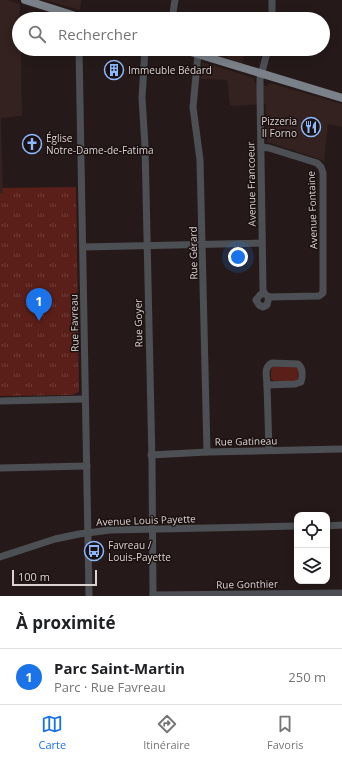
<!DOCTYPE html>
<html lang="fr">
<head>
<meta charset="utf-8">
<style>
	body { margin:0; font-family:"Open Sans",sans-serif; background:#f2f2f2; color:#202124 }
	.controls { position:absolute; right:12px; bottom:12px; display:grid; overflow:hidden; border-radius:8px; box-shadow:0 2px 10px #0003 }
	.controls button { width:36px; height:36px; display:grid; place-items:center; padding:0; border:0; border-bottom:1px solid #e0e0e0; background:#fff; color:#202124; font:20px sans-serif }
	.scale { position:absolute; left:12px; bottom:10px; width:85px; box-sizing:border-box; padding-left:4px; border:2px solid #dbd3d2; border-top:0; font-size:11px; line-height:14px; white-space:nowrap; color:#dbd3d2; -webkit-text-stroke:3px #1b1110; paint-order:stroke }
	.you { position:absolute; left:238px; top:257px; width:14px; height:14px; margin:-10px; border:3px solid #fff; border-radius:50%; background:#1a73e8; box-shadow:0 0 0 6px #1a73e833 }
	.badge { display:grid; place-items:center; width:26px; height:26px; border-radius:50%; background:#1a73e8; color:#fff; font-size:13px; font-weight:700 }
	.pin { position:absolute; translate:-50% -33px; filter:drop-shadow(0 1px 2px #0008) }
	.pin::after { content:''; position:absolute; top:21px; width:14px; height:12px; background:inherit; clip-path:polygon(0 0,100% 0,50% 100%) }
	.list { margin:0; padding:0; list-style:none }
	h2 { display:flex; justify-content:space-between; align-items:center; height:52px; margin:0; padding:0 16px; font-size:17px }
	h2 small { font-size:13px; font-weight:400; color:#757577 }
	.list li { display:grid; grid-template-columns:26px 1fr auto; gap:12px; align-items:center; box-sizing:border-box; height:56px; padding:0 16px; border-top:1px solid #e0e0e0 }
	.list b { display:block; font-size:15px; white-space:nowrap }
	.list p { margin:0; font-size:13px; white-space:nowrap; color:#757577 }
	.list em { font-size:13px; font-style:normal; color:#757577 }
	.icon { flex:none; width:22px; height:22px; fill:none; stroke:currentColor; stroke-width:2; stroke-linecap:round; stroke-linejoin:round }
	.map { position:relative; flex:none; width:342px; height:596px; overflow:hidden }
	.search { position:absolute; background:#fff; box-shadow:0 2px 10px #0003; left:12px; right:12px; top:12px; height:44px; display:flex; align-items:center; gap:10px; box-sizing:border-box; padding:0 14px; border-radius:22px; color:#757577; font-size:15px }
	.sheet { height:108px; background:#fff }
	nav { display:flex; justify-content:space-around; align-items:center; box-sizing:border-box; height:56px; border-top:1px solid #e0e0e0; background:#fff; font-size:11px; color:#757577 }
	nav a { display:grid; justify-items:center; gap:2px }
	nav .on { color:#1a73e8 }
	.map>svg:first-child { display:block }
	.built { fill:#33221f }
	.grass { fill:#5a1f19 }
	.park { fill:url(#park-tufts) }
	.lines { fill:none; stroke-linecap:round; stroke-linejoin:round }
	.minor { stroke:#4c4f53; stroke-width:7 }
	.major { stroke:#7b8189; stroke-width:8 }
	.labels { text-anchor:middle; stroke-width:3; stroke-linejoin:round; paint-order:stroke }
	.poi-label { font-size:10px; fill:#dbd3d2; stroke:#1b1110; text-anchor:start }
	.street-label { font-size:10px; fill:#dbd3d2; stroke:#1b1110 }
</style>
</head>
<body>
<div class="map">
<svg width="342" height="596" viewBox="0 0 342 596">
	<defs>
		<pattern id="park-tufts" width="24" height="20" patternUnits="userSpaceOnUse"><rect width="24" height="20" fill="#5a1f19"/><path d="M3 7l-1-3M5 7V3M7 7l1-3M15 17l-1-3M17 17v-4M19 17l1-3" fill="none" stroke="#713f3a"/></pattern>
	</defs>
	<rect width="100%" height="100%" fill="#251a19"/>
	<g class="built">
		<path d="M0 0H7L20 4 19 49H21L22 116 1 118 3 193H0Z"/>
		<path d="M44 0H81L80 10Z"/>
		<path d="M148 12 179 14 197 19H147Z"/>
		<path d="M227 49H246L242 63 227 58Z"/>
		<path d="M202 62 254 78V83L267 86 270 83 342 104V127L328 124 324 162 320 159 267 142 266 104 230 106 227 80 201 79Z"/>
	</g>
	<path class="grass" d="M296 366 299 369 298 378 296 381H274L271 379V370L272 367Z"/>
	<path class="park" d="M76 187 79 391 77 393 72 395 0 396V193H3L2 188Z"/>
	<g class="lines">
		<g class="minor">
			<path d="M272 0V19"/>
			<path d="M172 19 175 0"/>
			<path d="M79 49 89 596"/>
			<path d="M145 49 142 98 145 146 152 461 153 596"/>
			<path d="M268 49 260 79V93L263 290 265 294 269 297"/>
			<path d="M198 54 193 107 200 160 207 452"/>
			<path d="M261 147 269 148 317 163 321 167 323 173V293L319 296 269 297"/>
			<path d="M83 247 262 243"/>
			<path d="M264 293 260 295 256 300 259 305 263 307 267 305 269 297"/>
			<path d="M272 363 298 364C303 368 303 376 301 382L295 384 267 385C267 377 263 367 272 363Z"/>
			<path d="M267 385 269 450"/>
			<path d="M0 401 85 399"/>
			<path d="M151 455 207 452 342 449"/>
			<path d="M0 468 87 466"/>
			<path d="M327 526 342 525"/>
			<path d="M0 557 55 539 79 534 110 530 297 526"/>
			<path d="M153 595 342 593"/>
		</g>
		<g class="major">
			<path d="M25 0 85 19"/>
			<path d="M181 49 342 98"/>
		</g>
	</g>
	<defs>
		<symbol id="building-ring" viewBox="-11 -11 22 22"><circle r="9.5" fill="#1b1110" stroke="#8eb8fd" stroke-width="1.5"/><path d="M-4-6H4V6H1V3H-1V6H-4ZM-2.5-4.3h1.7v1.8h-1.7ZM.8-4.3h1.7v1.8H.8ZM-2.5-1h1.7V.8h-1.7ZM.8-1h1.7V.8H.8Z" fill="#8eb8fd"/></symbol>
		<symbol id="restaurant-ring" viewBox="-11 -11 22 22"><circle r="9.5" fill="#1b1110" stroke="#8eb8fd" stroke-width="1.5"/><path d="M-5-6h1v4h1v-4h1v4h1v-4h1v5L-1.5 .5V6h-2V.5L-5-1ZM5-6V6H3V1.5H1.5Q1.5-4 5-6Z" fill="#8eb8fd"/></symbol>
		<symbol id="church-ring" viewBox="-11 -11 22 22"><circle r="9.5" fill="#1b1110" stroke="#8eb8fd" stroke-width="1.5"/><path d="M-1.2-6h2.4v3.5h3.3v2.4h-3.3V6h-2.4V-.1h-3.3v-2.4h3.3Z" fill="#8eb8fd"/></symbol>
		<symbol id="bus-ring" viewBox="-11 -11 22 22"><circle r="9.5" fill="#1b1110" stroke="#8eb8fd" stroke-width="1.5"/><path d="M-5-6H5V4H4V6H2V4H-2V6H-4V4H-5ZM-3.5-4V0h7V-4ZM-3.5 1.2v1.5H-2V1.2ZM2 1.2v1.5H3.5V1.2Z" fill="#8eb8fd"/></symbol>
	</defs>
	<g fill-rule="evenodd">
		<use href="#building-ring" x="103" y="59" width="22" height="22"/>
		<use href="#restaurant-ring" x="300" y="116" width="22" height="22"/>
		<use href="#church-ring" x="21" y="133" width="22" height="22"/>
		<use href="#bus-ring" x="83" y="540" width="22" height="22"/>
	</g>
	<g class="labels">
		<g class="poi-label">
			<text x="128" y="74">Immeuble Bédard</text>
			<text x="297" y="125" text-anchor="end">Pizzeria<tspan x="297" dy="12">Il Forno</tspan></text>
			<text x="46" y="142">Église<tspan x="46" dy="12">Notre-Dame-de-Fatima</tspan></text>
			<text x="108" y="549">Favreau /<tspan x="108" dy="12">Louis-Payette</tspan></text>
		</g>
		<g class="street-label">
			<text transform="translate(251 184) rotate(-91)" y="4">Avenue Francoeur</text>
			<text transform="translate(312 210) rotate(-92)" y="4">Avenue Fontaine</text>
			<text transform="translate(193 253) rotate(-91)" y="4">Rue Gérard</text>
			<text transform="translate(74 323) rotate(-91)" y="4">Rue Favreau</text>
			<text transform="translate(138 323) rotate(-91)" y="4">Rue Goyer</text>
			<text transform="translate(246 441) rotate(-1)" y="4">Rue Gatineau</text>
			<text transform="translate(146 520) rotate(-2)" y="4">Avenue Louis Payette</text>
			<text transform="translate(247 584) rotate(-1)" y="4">Rue Gonthier</text>
		</g>
	</g>
</svg>
<div class="controls">
<button><svg class="icon" aria-label="locate" viewBox="0 0 24 24"><circle cx="12" cy="12" r="6"/><path d="M12 2v4M12 18v4M2 12h4M18 12h4"/></svg></button>
<button><svg class="icon" aria-label="layers" viewBox="0 0 24 24"><path d="M12 4l9 5-9 5-9-5zM3 14l9 5 9-5"/></svg></button>
</div>
<div class="scale">100 m</div>
<div class="you"></div>
<div class="pin badge" style="left:39px;top:321px">1</div>
<div class="search"><svg class="icon" aria-label="search" viewBox="0 0 24 24"><circle cx="10" cy="10" r="6"/><path d="M15 15l6 6"/></svg>Rechercher</div>
</div>
<section class="sheet">
<h2>À proximité<small></small></h2>
<ul class="list">
<li><span class="badge">1</span><div><b>Parc Saint-Martin</b><p>Parc · Rue Favreau</p></div><em>250 m</em></li>
</ul>
</section>
<nav>
<a class="on"><svg class="icon" aria-label="map" viewBox="0 0 24 24"><path d="M3 6l6-2 6 2 6-2v14l-6 2-6-2-6 2zM9 4v14M15 6v14"/></svg>Carte</a>
<a><svg class="icon" aria-label="directions" viewBox="0 0 24 24"><path d="M12 3l9 9-9 9-9-9zM9 14v-3h6M13 9l2 2-2 2"/></svg>Itinéraire</a>
<a><svg class="icon" aria-label="saved" viewBox="0 0 24 24"><path d="M7 4h10v16l-5-4-5 4z"/></svg>Favoris</a>
</nav>
</body>
</html>
